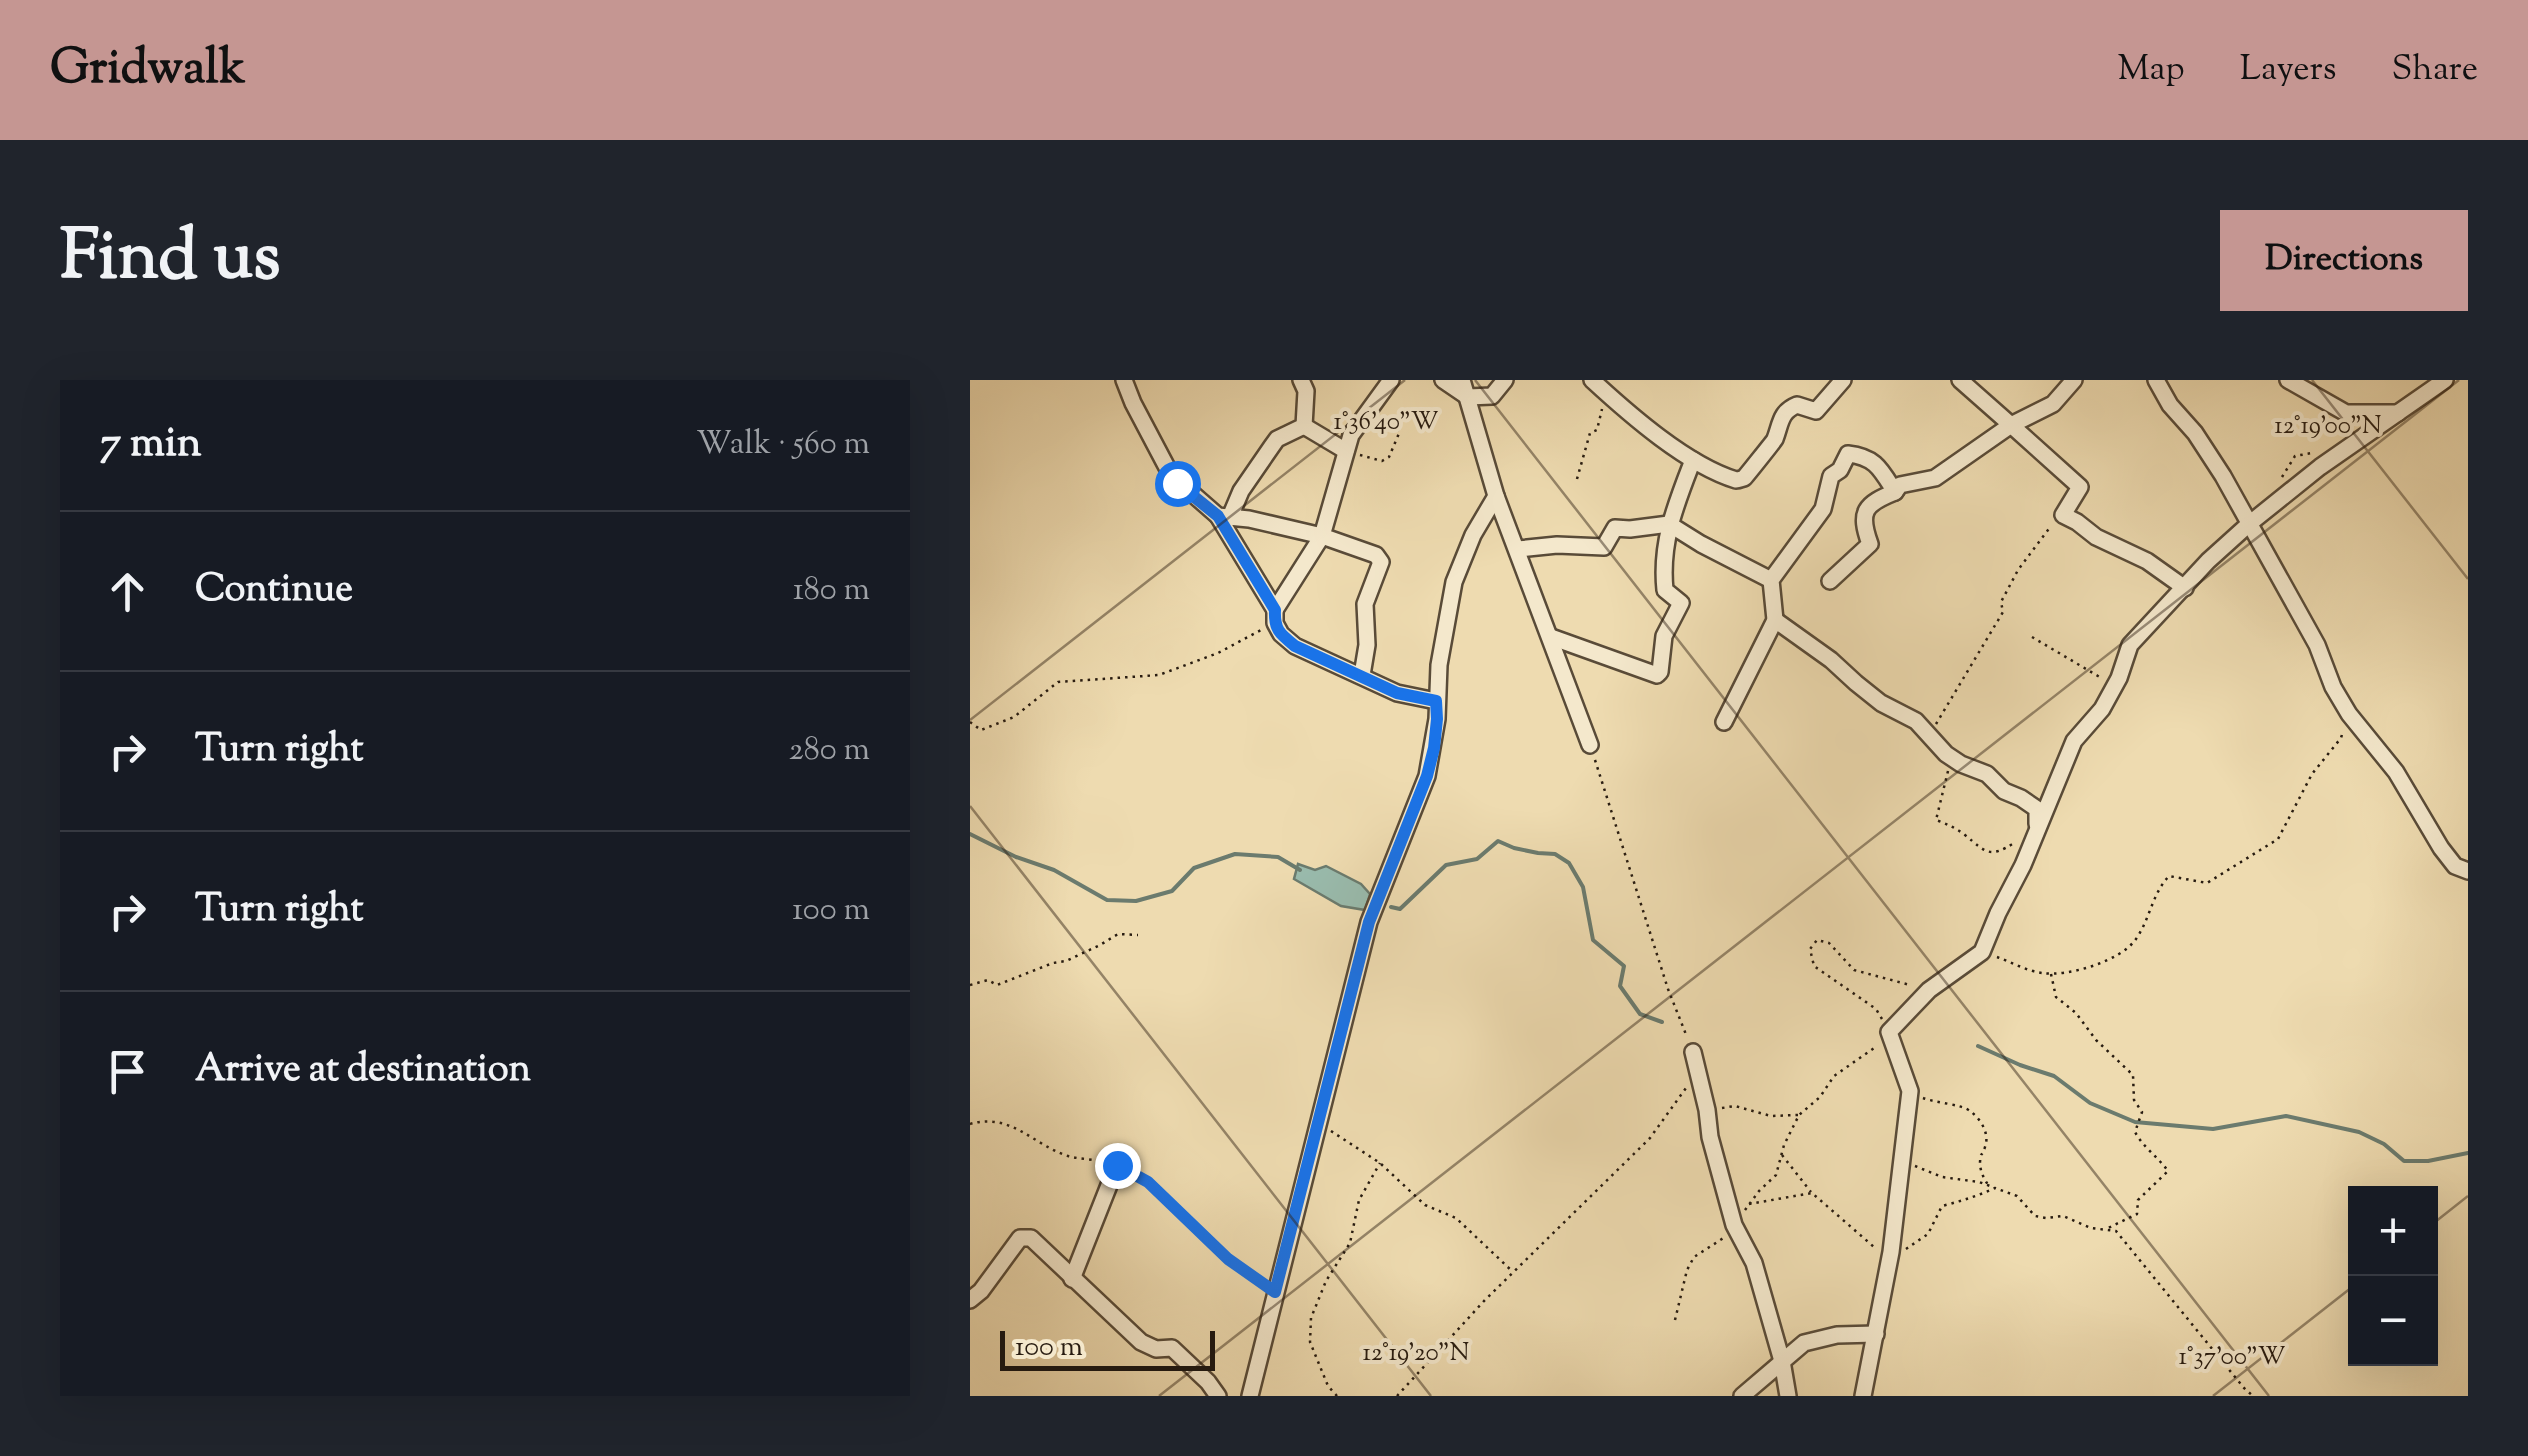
<!DOCTYPE html>
<html lang="en">
<head>
<meta charset="utf-8">
<style>
	body { margin:0; font-family:"Sorts Mill Goudy",serif; background:#20242c; color:#f1f3f6 }
	.controls { position:absolute; right:30px; bottom:30px; display:grid; overflow:hidden; border-radius:0px; box-shadow:0 10px 40px #0002 }
	.controls button { width:90px; height:90px; display:grid; place-items:center; padding:0; border:0; border-bottom:2px solid #363941; background:#171b24; color:#f1f3f6; font:50px sans-serif }
	.scale { position:absolute; left:30px; bottom:25px; width:215px; box-sizing:border-box; padding-left:10px; border:5px solid #271b10; border-top:0; font-size:28px; line-height:35px; white-space:nowrap; color:#271b10; -webkit-text-stroke:8px #f4e8cc; paint-order:stroke }
	.stop { position:absolute; width:30px; height:30px; margin:-22px; border:8px solid #1a73e8; border-radius:50%; background:#fff }
	.stop.end { background:#1a73e8; border-color:#fff; box-shadow:0 2px 10px #0008 }
	.list { margin:0; padding:0; list-style:none }
	h2 { display:flex; justify-content:space-between; align-items:center; height:130px; margin:0; padding:0 40px; font-size:42px }
	h2 small { font-size:32px; font-weight:400; color:#9ea1a6 }
	.list li { display:grid; grid-template-columns:65px 1fr auto; gap:30px; align-items:center; box-sizing:border-box; height:160px; padding:0 40px; border-top:2px solid #363941 }
	.list b { display:block; font-size:38px; white-space:nowrap }
	.list em { font-size:32px; font-style:normal; color:#9ea1a6 }
	.icon { flex:none; width:55px; height:55px; fill:none; stroke:currentColor; stroke-width:2; stroke-linecap:round; stroke-linejoin:round }
	.map { position:relative; flex:none; width:1498px; height:1016px; overflow:hidden; border-radius:0px }
	header { display:flex; align-items:center; gap:60px; box-sizing:border-box; height:140px; padding:0 50px; background:#c59692; color:#111 }
	header strong { font-size:48px }
	nav { display:flex; gap:55px; margin-inline-start:auto; font-size:35px }
	.intro { display:flex; align-items:center; justify-content:space-between; box-sizing:border-box; height:240px; padding:0 60px }
	h1 { margin:0; font-size:70px }
	.button { padding:25px 45px; border-radius:0px; background:#c59692; color:#111; font-size:35px; font-weight:700 }
	main { display:flex; gap:60px; padding:0 60px }
	aside { flex:1; background:#171b24; border-radius:0px; box-shadow:0 10px 40px #0002 }
	.map>svg:first-child { display:block }
	.water { fill:#99bbad; stroke:#6b7b6e; stroke-width:2.5 }
	.lines { fill:none; stroke-linecap:round; stroke-linejoin:round }
	.stream { stroke:#6b7b6e; stroke-width:4 }
	.minor-casing { stroke:#594b38; stroke-width:20 }
	.path { stroke:#271b10; stroke-width:2.5; stroke-dasharray:2.5 5; stroke-linecap:butt }
	.minor { stroke:#f4e8cc; stroke-width:15 }
	.route { stroke:#1a73e8; stroke-width:12 }
	.ticks { fill:none; stroke:#271b10; stroke-width:2.5; stroke-opacity:0.45 }
	.ticks-label { font-size:25px; text-anchor:middle; fill:#271b10; stroke:#f4e8cc; stroke-width:8; stroke-linejoin:round; paint-order:stroke }
</style>
</head>
<body>
<header>
<strong>Gridwalk</strong>
<nav><a>Map</a><a>Layers</a><a>Share</a></nav>
</header>
<div class="intro"><h1>Find us</h1><a class="button">Directions</a></div>
<main>
<aside>
<h2>7 min<small>Walk · 560 m</small></h2>
<ul class="list">
<li><svg class="icon" aria-label="ahead" viewBox="0 0 24 24"><path d="M12 20V5M6 11l6-6 6 6"/></svg><div><b>Continue</b></div><em>180 m</em></li>
<li><svg class="icon" aria-label="right" viewBox="0 0 24 24"><path d="M7 20v-9h11M14 6l5 5-5 5"/></svg><div><b>Turn right</b></div><em>280 m</em></li>
<li><svg class="icon" aria-label="right" viewBox="0 0 24 24"><path d="M7 20v-9h11M14 6l5 5-5 5"/></svg><div><b>Turn right</b></div><em>100 m</em></li>
<li><svg class="icon" aria-label="arrive" viewBox="0 0 24 24"><path d="M6 21V4h12l-3 4 3 4H6"/></svg><div><b>Arrive at destination</b></div></li>
</ul>
</aside>
<div class="map">
<svg width="1498" height="1016" viewBox="0 0 1498 1016">
	<rect width="100%" height="100%" fill="#eedbb0"/>
	<filter id="stains"><feTurbulence type="fractalNoise" baseFrequency=".002" numOctaves="4"/><feColorMatrix values="0 0 0 0 .2 0 0 0 0 .09 0 0 0 0 .02 0 0 0 .5 -.17"/></filter>
	<radialGradient id="worn" r=".72"><stop offset=".6" stop-color="#630" stop-opacity="0"/><stop offset="1" stop-color="#630" stop-opacity=".3"/></radialGradient>
	<path class="water" d="M328 484 345 490 356 486 391 504 400 514 395 530 371 526 324 499Z"/>
	<g class="lines">
		<g class="stream">
			<path d="M0 454 46 477 84 490 137 520 166 521 202 511 224 488 265 474 308 477 330 490"/>
			<path d="M421 527 430 529 476 485 507 479 528 461 544 468 568 473 585 474 599 483 613 507 623 560 654 586 650 606 670 634 692 642"/>
			<path d="M1008 666 1050 685 1084 696 1120 723 1165 742 1243 749 1316 736 1389 752 1414 764 1434 781H1458L1498 773"/>
		</g>
		<defs>
			<g id="minor">
				<path d="M154 0 163 23 201 95 248 136 279 139 352 156 406 175 411 182 395 224 397 265 392 295"/>
				<path d="M473 0 498 17 522 16 535 0"/>
				<path d="M622 0C660 35 717 85 766 100 768 100 771 99 774 98 776 96 804 61 805 59 811 43 810 32 827 25L846 31 873 0"/>
				<path d="M990 0 1041 45 1083 24 1104 0"/>
				<path d="M1186 0 1200 25 1225 53 1253 96 1347 265 1363 307 1379 334 1426 392 1471 468 1485 486 1498 491"/>
				<path d="M1318 0 1376 33H1428"/>
				<path d="M334 46 376 71"/>
				<path d="M526 116 620 365"/>
				<path d="M248 136 305 230 352 156 381 55 421 0"/>
				<path d="M260 137 271 111 302 66 307 59 334 46 336 11 331 0"/>
				<path d="M548 169 587 165 634 167 645 148 660 149 699 144 731 164 801 200"/>
				<path d="M860 201 900 164C888 131 895 124 925 112"/>
				<path d="M305 230V243L311 254 325 266 427 313 466 321"/>
				<path d="M805 240 861 280 886 303 911 323 946 341 976 374 991 384 1017 394 1034 411 1051 418 1067 429V444"/>
				<path d="M581 257 687 295 690 292 694 256 711 223 695 210C690 162 706 124 723 80"/>
				<path d="M754 342 805 240 801 200 853 129 861 96 870 90 878 74C906 77 911 90 925 112L930 105 965 98 1041 45 1110 107 1093 135 1107 142 1126 157 1177 181 1215 208"/>
				<path d="M723 672 737 730 740 757 764 845 784 883 812 981 818 1016"/>
				<path d="M102 899 147 785"/>
				<path d="M0 920 11 911 50 858H61L171 962 186 969 202 968 238 1002 248 1016"/>
				<path d="M280 1016 399 542 457 396 467 339 469 285 484 202 503 155 526 116 492 0"/>
				<path d="M772 1016 834 963 867 955 906 954"/>
				<path d="M893 1016 921 872 940 711 919 652 959 610 1012 572 1028 533 1053 485 1104 361 1132 329 1149 298 1160 265 1238 181 1279 144 1350 87 1475 0"/>
			</g>
		</defs>
		<use href="#minor" class="minor-casing"/>
		<g class="path">
			<path d="M390 75 412 81 419 77 430 51 413 37"/>
			<path d="M1312 97 1325 76 1342 73"/>
			<path d="M607 99 620 53 627 50 632 29"/>
			<path d="M1062 257 1133 299"/>
			<path d="M0 342 11 350 44 337 88 302 189 295 248 273 291 250"/>
			<path d="M966 344 1033 232 1031 222 1048 190 1081 146"/>
			<path d="M625 380 698 609 717 657"/>
			<path d="M978 391 966 440C977 444 986 448 995 455 1016 472 1019 479 1044 463"/>
			<path d="M1027 577C1041 582 1057 591 1072 593 1098 597 1151 581 1166 559 1180 539 1182 514 1199 496L1237 503 1308 459 1342 394 1371 358 1373 351"/>
			<path d="M1081 594 1086 617 1106 633 1126 660 1163 695 1164 720 1172 732 1165 752C1173 767 1188 777 1198 791L1168 820 1167 834 1136 849"/>
			<path d="M0 605 18 600 27 605 83 583 96 581 130 565 148 554 168 555"/>
			<path d="M912 639 906 629 844 586 840 569 847 560 859 563 884 590 940 605"/>
			<path d="M953 718C966 723 991 724 1000 731 1011 739 1020 754 1015 767 1011 780 1011 769 1010 782 1010 792 1014 798 1018 805"/>
			<path d="M752 728 765 726 801 736 828 735"/>
			<path d="M0 744C41 732 63 765 98 776 108 779 120 779 130 781"/>
			<path d="M361 751 410 783 455 825 486 838 542 891"/>
			<path d="M812 775 841 812"/>
			<path d="M945 786 972 797 1009 802 1023 807"/>
			<path d="M160 793 178 803 258 879 292 902"/>
			<path d="M779 824 842 813 904 867"/>
			<path d="M775 830 789 811 806 795 814 765 829 735 850 717 864 696 907 666"/>
			<path d="M936 869 958 854 972 826C991 821 1008 816 1025 808L1047 816 1065 836 1076 838 1093 836 1121 848 1146 851 1274 1008 1283 1016"/>
			<path d="M705 940 717 890 724 877 755 857"/>
			<path d="M367 1016 358 1006 340 962 341 938 356 901 380 863 389 820 410 783"/>
			<path d="M427 1016 514 921 680 758 716 708"/>
		</g>
		<use href="#minor" class="minor"/>
	</g>
	<g class="lines">
		<path class="route" d="M147 785 178 802 258 879 305 912 399 542 457 396 464 368 467 339 466 321 427 313 325 266C310 254 304 250 305 230L248 136 207 103"/>
	</g>
	<path class="ticks" d="M505 0 1299 1016M1342 0 1498 199M0 340 435 0M0 426 461 1016M1460 846 1498 816M189 1016 1489 0M1243 1016 1386 904"/>
	<g class="ticks-label">
		<text x="416" y="49">1°36'40"W</text>
		<text x="1358" y="53">12°19'00"N</text>
		<text x="446" y="980">12°19'20"N</text>
		<text x="1262" y="984">1°37'00"W</text>
	</g>
	<rect width="100%" height="100%" filter="url(#stains)"/>
	<rect width="100%" height="100%" fill="url(#worn)"/>
</svg>
<div class="controls">
<button>+</button>
<button>−</button>
</div>
<div class="scale">100 m</div>
<div class="stop" style="left:207px;top:103px"></div>
<div class="stop end" style="left:147px;top:785px"></div>
</div>
</main>
</body>
</html>
